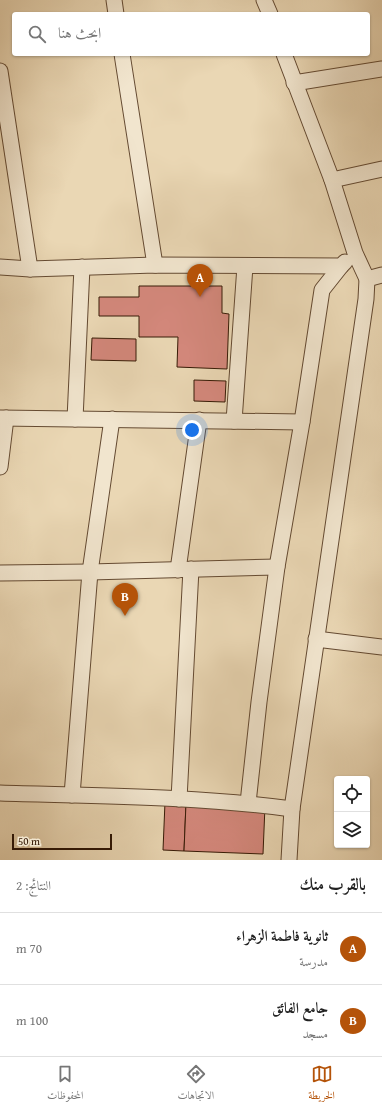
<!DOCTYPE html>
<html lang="ar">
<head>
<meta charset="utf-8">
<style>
	body { margin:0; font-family:"Gentium Book Plus",Amiri,serif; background:#f6f6f6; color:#222; direction:rtl }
	.controls { position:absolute; right:12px; bottom:12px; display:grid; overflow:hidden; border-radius:4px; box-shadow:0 1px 3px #0004 }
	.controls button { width:36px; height:36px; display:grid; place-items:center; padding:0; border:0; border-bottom:1px solid #e0e0e0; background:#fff; color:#222; font:20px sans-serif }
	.scale { position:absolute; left:12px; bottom:10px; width:100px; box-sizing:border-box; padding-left:4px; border:2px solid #371b06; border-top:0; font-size:11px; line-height:14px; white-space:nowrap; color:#371b06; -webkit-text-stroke:3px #f1e5ce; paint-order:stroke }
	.you { position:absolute; left:192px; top:430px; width:14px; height:14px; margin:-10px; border:3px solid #fff; border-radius:50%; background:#1a73e8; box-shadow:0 0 0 6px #1a73e833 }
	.badge { display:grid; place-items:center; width:26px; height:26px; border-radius:50%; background:#b45309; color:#fff; font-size:13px; font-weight:700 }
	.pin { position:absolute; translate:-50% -33px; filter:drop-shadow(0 1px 2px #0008) }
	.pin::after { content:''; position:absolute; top:21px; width:14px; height:12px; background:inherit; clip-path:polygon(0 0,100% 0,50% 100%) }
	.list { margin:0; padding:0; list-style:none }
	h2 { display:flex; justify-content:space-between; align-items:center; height:52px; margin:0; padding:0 16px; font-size:17px }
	h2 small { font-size:13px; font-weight:400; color:#767676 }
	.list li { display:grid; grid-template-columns:26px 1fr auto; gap:12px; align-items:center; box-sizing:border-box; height:72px; padding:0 16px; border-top:1px solid #e0e0e0 }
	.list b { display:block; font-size:15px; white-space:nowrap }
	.list p { margin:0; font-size:13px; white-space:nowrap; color:#767676 }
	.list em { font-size:13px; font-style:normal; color:#767676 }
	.icon { flex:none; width:22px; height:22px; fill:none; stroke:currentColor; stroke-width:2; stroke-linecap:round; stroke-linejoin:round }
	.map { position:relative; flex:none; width:382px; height:860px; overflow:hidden; direction:ltr }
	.search { position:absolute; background:#fff; box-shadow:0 1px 3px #0004; left:12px; right:12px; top:12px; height:44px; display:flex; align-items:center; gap:10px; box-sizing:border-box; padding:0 14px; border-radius:4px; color:#767676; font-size:15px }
	.sheet { height:196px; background:#fff }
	nav { display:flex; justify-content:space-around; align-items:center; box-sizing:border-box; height:56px; border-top:1px solid #e0e0e0; background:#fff; font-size:11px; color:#767676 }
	nav a { display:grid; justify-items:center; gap:2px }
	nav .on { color:#b45309 }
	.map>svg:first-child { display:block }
	.building { fill:#d4887c; stroke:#371b06 }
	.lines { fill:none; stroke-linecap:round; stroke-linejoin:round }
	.street-casing { stroke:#644a32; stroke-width:17 }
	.street { stroke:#f1e5ce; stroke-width:15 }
</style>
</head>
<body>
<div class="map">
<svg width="382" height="860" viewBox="0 0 382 860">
	<rect width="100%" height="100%" fill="#ead7b4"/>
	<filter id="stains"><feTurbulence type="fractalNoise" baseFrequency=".005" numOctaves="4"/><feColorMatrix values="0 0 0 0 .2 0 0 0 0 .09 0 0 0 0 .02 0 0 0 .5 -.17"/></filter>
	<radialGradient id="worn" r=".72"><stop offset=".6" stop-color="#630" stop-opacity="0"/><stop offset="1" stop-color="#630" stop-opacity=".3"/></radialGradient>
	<g class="building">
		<path d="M139 286H222V313L229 314 227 369 177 367 178 337H139V316H99V297H139Z"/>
		<path d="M92 338 136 339V361L91 360Z"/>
		<path d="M194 380 226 381 225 402 194 401Z"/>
		<path d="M165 802 186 803 184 851 163 850Z"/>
		<path d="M186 803 265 806 263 854 184 851Z"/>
	</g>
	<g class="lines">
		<defs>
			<g id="street">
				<path d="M114 0 116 14"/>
				<path d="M264 0 270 14"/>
				<path d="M122 54 155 265"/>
				<path d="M284 54 332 180 355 253 367 279 366 299 292 809 289 860"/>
				<path d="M0 71 30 269"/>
				<path d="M294 83 382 69"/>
				<path d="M332 180 382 169"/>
				<path d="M0 267 30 269 155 265 341 266 345 262"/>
				<path d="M367 279 382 275"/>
				<path d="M0 418 302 422"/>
				<path d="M75 419 82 267"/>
				<path d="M234 421 245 266"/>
				<path d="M0 467 6 418"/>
				<path d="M178 570 199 420"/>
				<path d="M0 573 90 572 277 567"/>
				<path d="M316 639 382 647"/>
				<path d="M0 793C98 796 195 796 292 809"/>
				<path d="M72 795 90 572 112 419"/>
				<path d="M179 799 191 569"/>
				<path d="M248 803 259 702 277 567 302 422 322 290 341 266"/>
			</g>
		</defs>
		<use href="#street" class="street-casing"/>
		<use href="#street" class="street"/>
	</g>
	<rect width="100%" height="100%" filter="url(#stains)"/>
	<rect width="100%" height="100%" fill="url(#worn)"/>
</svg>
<div class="controls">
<button><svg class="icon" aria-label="locate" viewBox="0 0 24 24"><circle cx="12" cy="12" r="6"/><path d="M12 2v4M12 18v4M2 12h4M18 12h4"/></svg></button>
<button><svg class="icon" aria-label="layers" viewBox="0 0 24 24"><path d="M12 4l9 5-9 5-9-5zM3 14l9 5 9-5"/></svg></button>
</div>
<div class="scale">50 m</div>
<div class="you"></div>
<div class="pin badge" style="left:200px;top:297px">A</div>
<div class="pin badge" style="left:125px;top:616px">B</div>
<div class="search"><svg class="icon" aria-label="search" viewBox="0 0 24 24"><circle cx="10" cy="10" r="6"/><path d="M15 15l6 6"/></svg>ابحث هنا</div>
</div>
<section class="sheet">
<h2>بالقرب منك<small>النتائج: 2</small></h2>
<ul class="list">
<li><span class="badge">A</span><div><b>ثانوية فاطمة الزهراء</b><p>مدرسة</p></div><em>70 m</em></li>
<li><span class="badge">B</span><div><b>جامع الفائق</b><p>مسجد</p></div><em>100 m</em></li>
</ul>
</section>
<nav>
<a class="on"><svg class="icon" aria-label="map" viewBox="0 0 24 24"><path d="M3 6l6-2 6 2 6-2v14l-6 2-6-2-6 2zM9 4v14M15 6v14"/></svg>الخريطة</a>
<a><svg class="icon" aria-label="directions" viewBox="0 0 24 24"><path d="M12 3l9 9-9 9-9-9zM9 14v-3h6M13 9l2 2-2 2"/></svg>الاتجاهات</a>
<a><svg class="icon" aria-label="saved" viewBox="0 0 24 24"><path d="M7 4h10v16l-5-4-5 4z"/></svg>المحفوظات</a>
</nav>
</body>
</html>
